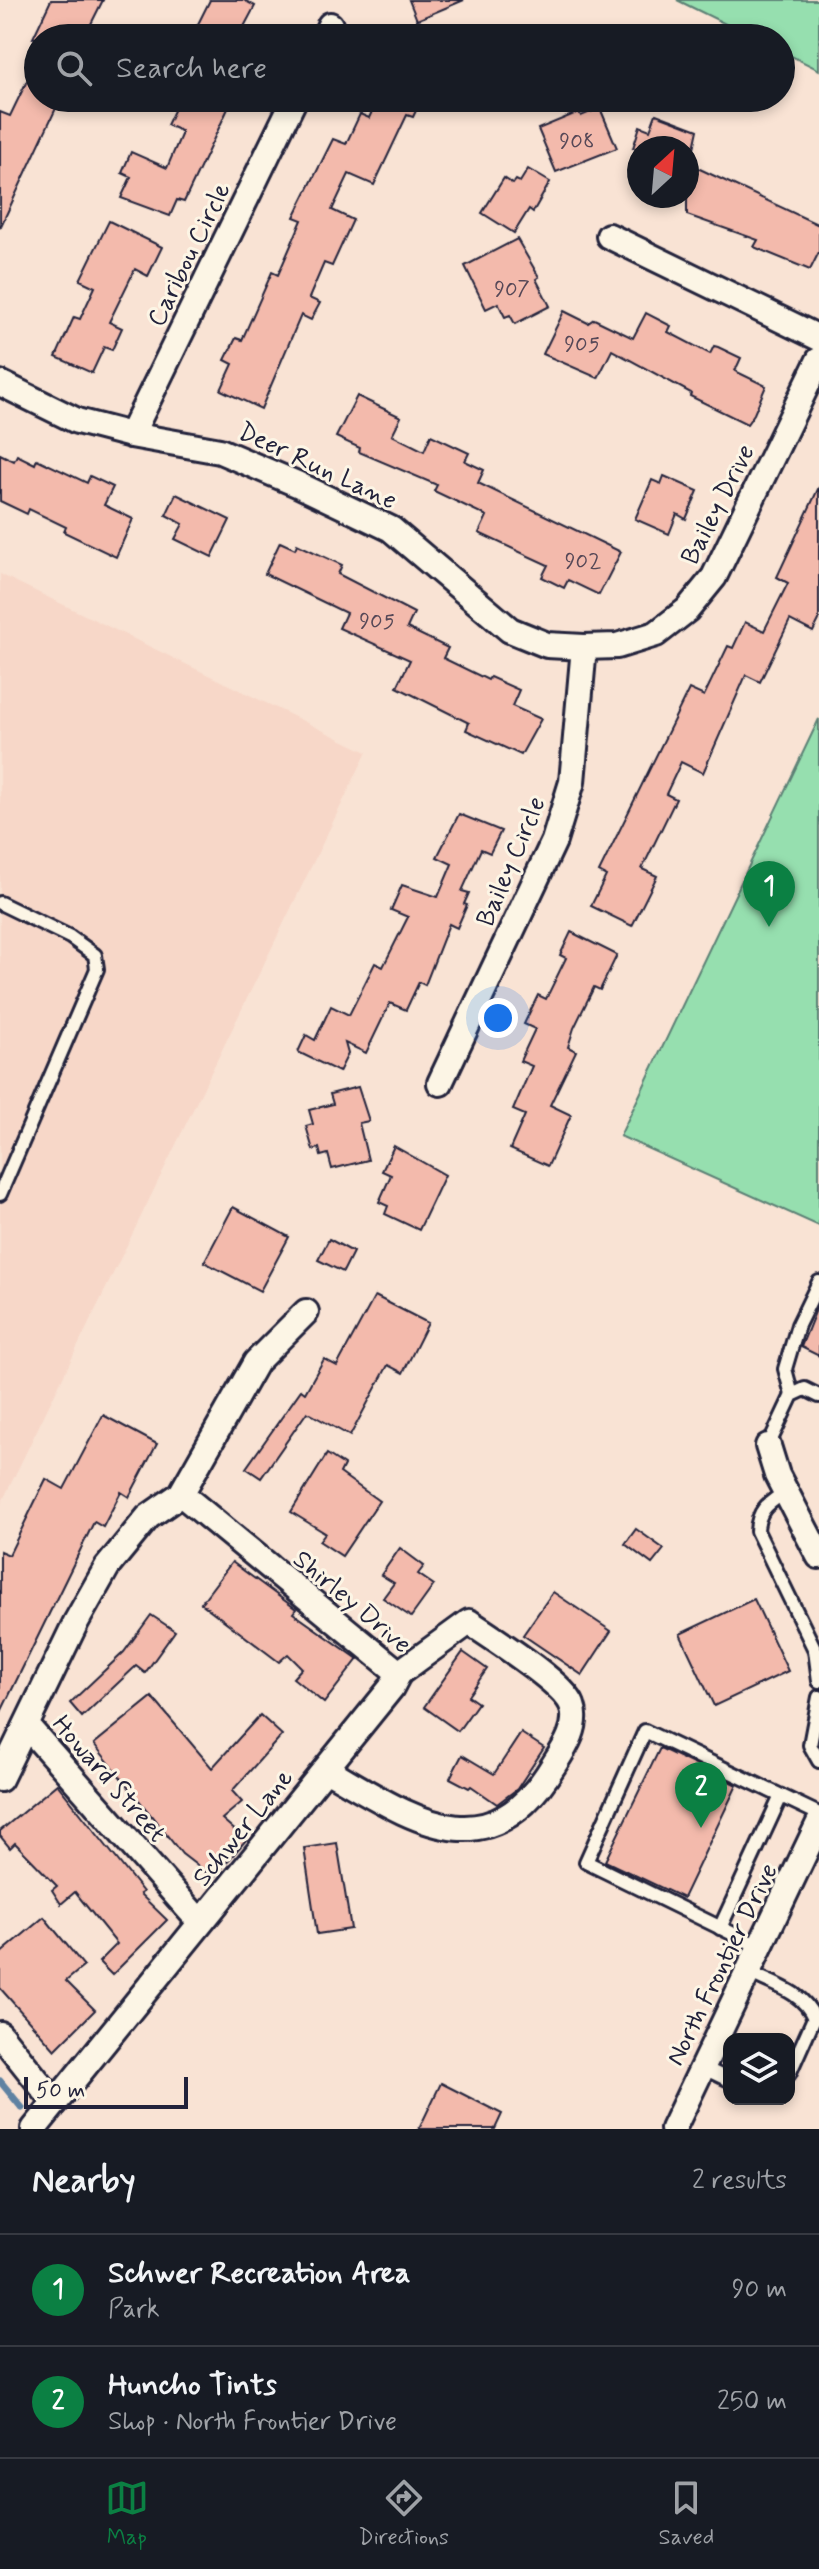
<!DOCTYPE html>
<html lang="en">
<head>
<meta charset="utf-8">
<style>
	body { margin:0; font-family:Mynerve,sans-serif; background:#20242c; color:#f1f3f6 }
	.controls { position:absolute; right:24px; bottom:24px; display:grid; overflow:hidden; border-radius:16px; box-shadow:0 4px 12px #0003 }
	.controls button { width:72px; height:72px; display:grid; place-items:center; padding:0; border:0; border-bottom:2px solid #363941; background:#171b24; color:#f1f3f6; font:40px sans-serif }
	.compass { position:absolute; left:627px; top:136px; width:72px; height:72px; border-radius:50%; background:#171b24; box-shadow:0 4px 12px #0003; rotate:26deg }
	.scale { position:absolute; left:24px; bottom:20px; width:164px; box-sizing:border-box; padding-left:8px; border:4px solid #22223b; border-top:0; font-size:22px; line-height:28px; white-space:nowrap; color:#22223b; -webkit-text-stroke:6px #fcf5e5; paint-order:stroke }
	.you { position:absolute; left:498px; top:1018px; width:28px; height:28px; margin:-20px; border:6px solid #fff; border-radius:50%; background:#1a73e8; box-shadow:0 0 0 12px #1a73e833 }
	.badge { display:grid; place-items:center; width:52px; height:52px; border-radius:50%; background:#0b8043; color:#fff; font-size:26px; font-weight:700 }
	.pin { position:absolute; translate:-50% -66px; filter:drop-shadow(0 2px 4px #0008) }
	.pin::after { content:''; position:absolute; top:42px; width:28px; height:24px; background:inherit; clip-path:polygon(0 0,100% 0,50% 100%) }
	.list { margin:0; padding:0; list-style:none }
	h2 { display:flex; justify-content:space-between; align-items:center; height:104px; margin:0; padding:0 32px; font-size:34px }
	h2 small { font-size:26px; font-weight:400; color:#9ea1a6 }
	.list li { display:grid; grid-template-columns:52px 1fr auto; gap:24px; align-items:center; box-sizing:border-box; height:112px; padding:0 32px; border-top:2px solid #363941 }
	.list b { display:block; font-size:30px; white-space:nowrap }
	.list p { margin:0; font-size:26px; white-space:nowrap; color:#9ea1a6 }
	.list em { font-size:26px; font-style:normal; color:#9ea1a6 }
	.icon { flex:none; width:44px; height:44px; fill:none; stroke:currentColor; stroke-width:2; stroke-linecap:round; stroke-linejoin:round }
	.map { position:relative; flex:none; width:819px; height:2129px; overflow:hidden }
	.search { position:absolute; background:#171b24; box-shadow:0 4px 12px #0003; left:24px; right:24px; top:24px; height:88px; display:flex; align-items:center; gap:20px; box-sizing:border-box; padding:0 28px; border-radius:44px; color:#9ea1a6; font-size:30px }
	.sheet { height:328px; background:#171b24 }
	nav { display:flex; justify-content:space-around; align-items:center; box-sizing:border-box; height:112px; border-top:2px solid #363941; background:#171b24; font-size:22px; color:#9ea1a6 }
	nav a { display:grid; justify-items:center; gap:4px }
	nav .on { color:#0b8043 }
	.map>svg:first-child { display:block }
	.built { fill:#f7d7c8 }
	.green { fill:#96dfaf; stroke:#5c8075; stroke-width:2 }
	.lines { fill:none; stroke-linecap:round; stroke-linejoin:round }
	.stream { stroke:#5f82a2; stroke-width:7 }
	.building { fill:#f3baac; stroke:#22223b; stroke-width:2 }
	.service-casing { stroke:#22223b; stroke-width:18 }
	.minor-casing { stroke:#22223b; stroke-width:30 }
	.service { stroke:#fcf5e5; stroke-width:12 }
	.minor { stroke:#fcf5e5; stroke-width:24 }
	.labels { text-anchor:middle; stroke-width:6; stroke-linejoin:round; paint-order:stroke }
	.number-label { font-size:22px; fill:#564857 }
	.street-label { font-size:26px; fill:#22223b; stroke:#fcf5e5 }
</style>
</head>
<body>
<div class="map">
<svg width="819" height="2129" viewBox="0 0 819 2129">
	<rect width="100%" height="100%" fill="#f9e3d4"/>
	<filter id="ink" filterUnits="userSpaceOnUse"><feTurbulence type="fractalNoise" baseFrequency=".0125" numOctaves="2"/><feDisplacementMap in="SourceGraphic" scale="16" xChannelSelector="R" yChannelSelector="G"/><feConvolveMatrix kernelMatrix="1 2 1 2 8 2 1 2 1" color-interpolation-filters="sRGB"/></filter>
	<g filter="url(#ink)">
		<path class="built" d="M0 574 367 752 0 1506Z"/>
		<g class="green">
			<path d="M677 0H819V70L781 51V38H754Z"/>
			<path d="M819 719V1226L620 1136Z"/>
		</g>
		<g class="lines">
			<path class="stream" d="M0 2081 22 2108"/>
		</g>
		<g class="building">
			<path d="M51 0H103L84 38H33Z"/>
			<path d="M210 0H244L255 6 238 38H191Z"/>
			<path d="M409 0H464L417 20Z"/>
			<path d="M38 58V98L58 104 0 228V112L10 116Z"/>
			<path d="M180 98H233L184 202 177 200 170 216 121 198 131 177 122 173 131 152 167 168 181 135V131L167 125Z"/>
			<path d="M371 98H422L413 117 407 115 374 185 349 174 332 210 353 220 332 266 324 263 309 298 320 303 311 320 301 315 261 409 221 390 233 364 225 360 236 338 242 340 272 272 278 275 302 220 294 217 333 139 346 144 360 114 369 118 377 101Z"/>
			<path d="M600 108 617 148 556 172 538 129 579 112 581 116Z"/>
			<path d="M656 114 698 130 694 148H633L640 126 650 130Z"/>
			<path d="M687 163 819 225V252L810 270 754 247 758 240 687 215Z"/>
			<path d="M528 169 550 182 533 212 529 209 514 233 482 213 504 178 513 184 516 180 520 182Z"/>
			<path d="M109 221 162 247 148 276 135 269 109 322 122 328 112 350 104 347 92 373 56 357 74 317 80 319 95 287 80 280Z"/>
			<path d="M517 239 539 277 536 279 550 306 515 324 510 315 505 317 498 303 486 309 465 266Z"/>
			<path d="M564 311 588 323 594 319 633 338 646 313 671 326 668 332 710 354 714 346 718 347 741 358 735 371 766 386 754 414 747 424 690 396 691 393 612 350 598 378 543 354Z"/>
			<path d="M357 396 401 417 392 435 424 451 431 435 469 453 465 461 484 470 478 483 621 552 599 595 568 580 564 588 542 577 548 565 479 533 487 516 434 491 437 485 359 452 360 448 336 437Z"/>
			<path d="M0 454 14 461 17 455 35 464 37 459 87 483 90 476 113 487 104 505 133 519 116 557 64 532 66 527 29 509 27 514 0 501Z"/>
			<path d="M664 476 698 491 686 519 677 514 669 534 635 519 652 480 661 484Z"/>
			<path d="M819 487V620L813 632 790 620 760 682 746 675 703 773 681 762 666 794 676 799 642 869 657 876 632 926 591 906 606 876 599 872 689 689 704 696 728 646 733 648 745 622 764 631 788 583 777 577Z"/>
			<path d="M176 494 230 520 212 557 175 539 183 524 166 515Z"/>
			<path d="M280 542 295 549 297 544 342 565 338 574 414 613 407 628 448 648 443 658 488 680 490 677 519 690 512 706 541 719 521 755 466 730 469 723 397 687 410 660 339 628 346 613 265 574Z"/>
			<path d="M459 814 501 831 490 853 481 849 462 891 469 893 464 904 467 905 457 928 449 924 425 985 419 982 406 1010 390 1003 366 1053 345 1043 348 1054 339 1072 298 1052 306 1035 315 1040 331 1006 349 1015 375 963 383 967 408 917 391 910 402 885 438 897 452 864 437 857Z"/>
			<path d="M571 932 617 955 600 990 594 987 574 1028 568 1047 576 1051 550 1105 571 1115 548 1166 510 1149 525 1115 513 1110 532 1066 520 1061 535 1029 524 1024 538 995 546 999 566 958 560 955Z"/>
			<path d="M358 1087 369 1121 359 1123 368 1160 332 1169 328 1154 321 1156 319 1148 313 1150 306 1126 313 1124 309 1110 333 1104 330 1094Z"/>
			<path d="M394 1146 445 1175 419 1230 385 1214 388 1206 379 1202 391 1175 382 1171Z"/>
			<path d="M233 1207 289 1237 260 1291 204 1262Z"/>
			<path d="M329 1239 353 1252 343 1272 318 1260Z"/>
			<path d="M375 1296 428 1323 403 1373 388 1365 350 1436 307 1412 261 1478 246 1468 301 1390 305 1393 324 1359 337 1366Z"/>
			<path d="M819 1302V1356L801 1347Z"/>
			<path d="M103 1415 157 1444 129 1497 121 1492 103 1527 94 1522 0 1714V1551L9 1555 46 1479 64 1489Z"/>
			<path d="M327 1454 344 1465 340 1473 379 1501 342 1556 319 1541 325 1533 291 1512Z"/>
			<path d="M636 1529 664 1549 652 1564 625 1544Z"/>
			<path d="M400 1548 424 1566 418 1574 434 1585 411 1617 383 1598 394 1583 381 1575Z"/>
			<path d="M232 1562 296 1609 293 1613 358 1659 324 1703 293 1678 302 1668 288 1654 279 1662 201 1603Z"/>
			<path d="M553 1592 611 1631 582 1675 523 1635Z"/>
			<path d="M754 1599 788 1671 714 1706 680 1634Z"/>
			<path d="M151 1615 175 1631 145 1673 136 1666 82 1717 70 1703 124 1652Z"/>
			<path d="M463 1652 487 1669 468 1696 478 1703 458 1731 424 1707Z"/>
			<path d="M152 1697 212 1768 260 1715 282 1735 232 1791 242 1802 222 1819 246 1840 213 1878 182 1854 94 1744Z"/>
			<path d="M521 1733 544 1748 517 1789 497 1804 471 1786 469 1788 450 1778 462 1755 494 1774Z"/>
			<path d="M660 1748 737 1785 683 1898 605 1861Z"/>
			<path d="M57 1784 143 1892 140 1894 167 1920 112 1975 99 1962 117 1944 75 1892 61 1904 52 1890 57 1886 15 1843 10 1848 0 1836V1831Z"/>
			<path d="M337 1843 351 1929 317 1934 304 1848Z"/>
			<path d="M44 1917 84 1966 66 1981 95 2010 55 2050 0 1988V1954Z"/>
			<path d="M441 2083 502 2114 495 2129H419Z"/>
		</g>
		<g class="lines">
			<defs>
				<g id="service">
					<path d="M0 903 70 937 95 955 97 969 0 1194"/>
					<path d="M792 1395 785 1369 798 1325 819 1282"/>
					<path d="M768 1446 792 1395 805 1389 819 1396"/>
					<path d="M785 1492C769 1503 758 1509 757 1531L815 1650 819 1681"/>
					<path d="M819 1697 810 1745 819 1761"/>
					<path d="M720 1928 781 1796"/>
					<path d="M760 1947 586 1862 645 1731 819 1814"/>
					<path d="M748 1972C772 1984 803 1991 814 2018L789 2074"/>
					<path d="M702 2067 729 2080"/>
				</g>
				<g id="minor">
					<path d="M324 38 330 25"/>
					<path d="M609 236 819 338"/>
					<path d="M0 383 77 421 131 435 220 451 297 484 391 529 510 630 547 645 584 647 617 646 656 634 687 610 714 577 819 360"/>
					<path d="M131 435 295 98"/>
					<path d="M440 1083 554 841 572 782 584 647"/>
					<path d="M768 1446 777 1475 819 1556"/>
					<path d="M27 1726 200 1922"/>
					<path d="M326 1769C411 1817 487 1875 553 1766 564 1749 580 1726 572 1705 564 1683 491 1637 469 1622L399 1673"/>
					<path d="M0 1779 76 1622 107 1567 148 1517 181 1494 256 1362 306 1312"/>
					<path d="M0 2034 55 2103"/>
					<path d="M34 2129 391 1688 399 1673 181 1494"/>
					<path d="M673 2129 819 1823"/>
				</g>
			</defs>
			<use href="#service" class="service-casing"/>
			<use href="#minor" class="minor-casing"/>
			<use href="#service" class="service"/>
			<use href="#minor" class="minor"/>
		</g>
	</g>
	<g class="labels">
		<g class="number-label">
			<text x="577" y="148">908</text>
			<text x="512" y="296">907</text>
			<text x="582" y="351">905</text>
			<text x="583" y="568">902</text>
			<text x="377" y="628">905</text>
		</g>
		<g class="street-label">
			<text transform="translate(188 254) rotate(-64)" y="9">Caribou Circle</text>
			<text transform="translate(318 465) rotate(25)" y="9">Deer Run Lane</text>
			<text transform="translate(717 504) rotate(-63)" y="9">Bailey Drive</text>
			<text transform="translate(510 861) rotate(-67)" y="9">Bailey Circle</text>
			<text transform="translate(353 1601) rotate(40)" y="9">Shirley Drive</text>
			<text transform="translate(110 1778) rotate(49)" y="9">Howard Street</text>
			<text transform="translate(242 1827) rotate(-51)" y="9">Schwer Lane</text>
			<text transform="translate(721 1964) rotate(-64)" y="9">North Frontier Drive</text>
		</g>
	</g>
</svg>
<div class="controls">
<button><svg class="icon" aria-label="layers" viewBox="0 0 24 24"><path d="M12 4l9 5-9 5-9-5zM3 14l9 5 9-5"/></svg></button>
</div>
<svg class="compass" viewBox="-18 -18 36 36"><path d="M0-13l5 13h-10z" fill="#e53935"/><path d="M0 13l5-13h-10z" fill="#9ea1a6"/></svg>
<div class="scale">50 m</div>
<div class="you"></div>
<div class="pin badge" style="left:769px;top:927px">1</div>
<div class="pin badge" style="left:701px;top:1828px">2</div>
<div class="search"><svg class="icon" aria-label="search" viewBox="0 0 24 24"><circle cx="10" cy="10" r="6"/><path d="M15 15l6 6"/></svg>Search here</div>
</div>
<section class="sheet">
<h2>Nearby<small>2 results</small></h2>
<ul class="list">
<li><span class="badge">1</span><div><b>Schwer Recreation Area</b><p>Park</p></div><em>90 m</em></li>
<li><span class="badge">2</span><div><b>Huncho Tints</b><p>Shop · North Frontier Drive</p></div><em>250 m</em></li>
</ul>
</section>
<nav>
<a class="on"><svg class="icon" aria-label="map" viewBox="0 0 24 24"><path d="M3 6l6-2 6 2 6-2v14l-6 2-6-2-6 2zM9 4v14M15 6v14"/></svg>Map</a>
<a><svg class="icon" aria-label="directions" viewBox="0 0 24 24"><path d="M12 3l9 9-9 9-9-9zM9 14v-3h6M13 9l2 2-2 2"/></svg>Directions</a>
<a><svg class="icon" aria-label="saved" viewBox="0 0 24 24"><path d="M7 4h10v16l-5-4-5 4z"/></svg>Saved</a>
</nav>
</body>
</html>
